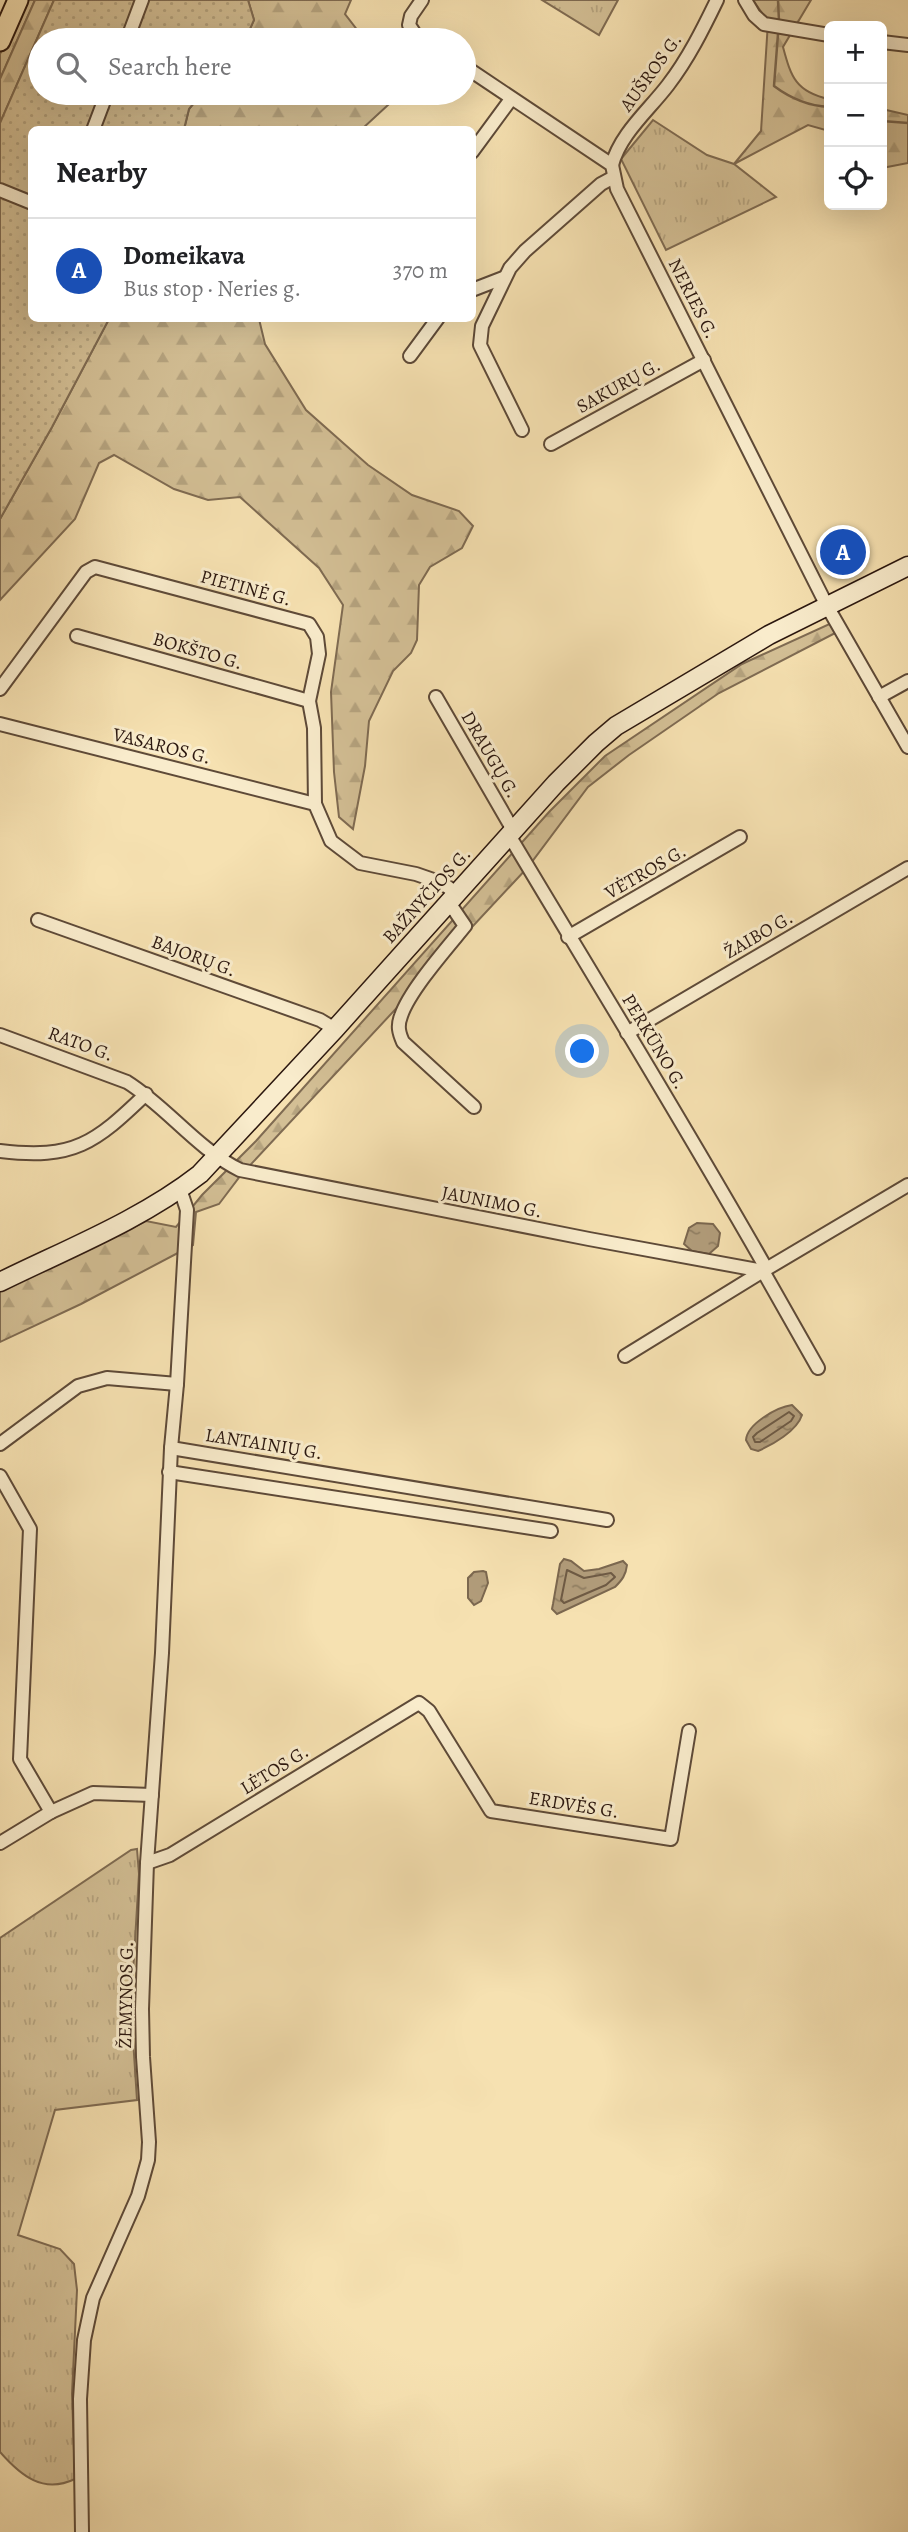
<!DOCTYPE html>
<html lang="en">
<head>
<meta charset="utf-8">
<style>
	body { margin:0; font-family:Alegreya,serif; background:#f6f6f6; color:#202124 }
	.controls { position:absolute; right:21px; top:21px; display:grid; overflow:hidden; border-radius:10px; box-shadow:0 7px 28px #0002 }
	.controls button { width:63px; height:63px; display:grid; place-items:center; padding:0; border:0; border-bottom:2px solid #e0e0e0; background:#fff; color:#202124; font:35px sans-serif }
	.you { position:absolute; left:583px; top:1052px; width:24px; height:24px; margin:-18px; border:5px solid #fff; border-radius:50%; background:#1a73e8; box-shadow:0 0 0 10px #1a73e833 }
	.badge { display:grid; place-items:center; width:46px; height:46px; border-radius:50%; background:#8f2418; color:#fff; font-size:23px; font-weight:700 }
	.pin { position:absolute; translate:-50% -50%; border:4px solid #fff; box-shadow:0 2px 7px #0006 }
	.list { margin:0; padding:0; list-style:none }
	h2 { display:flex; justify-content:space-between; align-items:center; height:91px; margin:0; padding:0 28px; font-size:30px }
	h2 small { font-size:23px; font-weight:400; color:#757577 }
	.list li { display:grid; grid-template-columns:46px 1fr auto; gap:21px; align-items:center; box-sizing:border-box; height:105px; padding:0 28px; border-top:2px solid #e0e0e0 }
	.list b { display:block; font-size:26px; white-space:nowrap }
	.list p { margin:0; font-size:23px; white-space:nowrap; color:#757577 }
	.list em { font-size:23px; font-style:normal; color:#757577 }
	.icon { flex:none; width:38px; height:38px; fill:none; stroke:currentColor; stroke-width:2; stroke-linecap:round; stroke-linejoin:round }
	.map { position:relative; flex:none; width:908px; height:2532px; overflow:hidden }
	.search { position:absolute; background:#fff; box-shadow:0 7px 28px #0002; left:28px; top:28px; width:448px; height:77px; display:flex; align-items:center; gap:18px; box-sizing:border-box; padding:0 24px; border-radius:38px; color:#757577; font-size:26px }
	.panel { position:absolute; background:#fff; box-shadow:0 7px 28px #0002; left:28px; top:126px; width:448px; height:196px; border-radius:10px }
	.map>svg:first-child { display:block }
	.grass { fill:url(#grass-tufts); stroke:#7f6b52; stroke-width:2 }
	.forest { fill:url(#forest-firs); stroke:#7f6b52; stroke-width:2 }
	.garden { fill:url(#garden-dots); stroke:#7f6b52; stroke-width:2 }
	.water { fill:url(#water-ripples); stroke:#7b674f; stroke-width:2 }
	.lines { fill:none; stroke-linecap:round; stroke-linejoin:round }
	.shore { stroke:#6e5a44; stroke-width:2 }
	.stream { stroke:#7b674f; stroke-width:2.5 }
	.street-casing { stroke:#5e4a38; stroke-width:16 }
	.secondary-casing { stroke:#2b170f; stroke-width:21 }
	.primary-casing { stroke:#2b170f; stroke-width:23 }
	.street { stroke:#f9eccc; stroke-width:12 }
	.secondary { stroke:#f9eccc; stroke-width:18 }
	.primary { stroke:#f6e1b1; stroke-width:19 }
	.labels { text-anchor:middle; stroke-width:6; stroke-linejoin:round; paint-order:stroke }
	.street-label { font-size:19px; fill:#2b170f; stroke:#f9eccc }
</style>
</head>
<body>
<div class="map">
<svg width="908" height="2532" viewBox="0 0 908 2532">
	<defs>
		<pattern id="grass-tufts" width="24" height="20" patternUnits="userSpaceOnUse" patternTransform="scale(1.75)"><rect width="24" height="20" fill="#d3bf95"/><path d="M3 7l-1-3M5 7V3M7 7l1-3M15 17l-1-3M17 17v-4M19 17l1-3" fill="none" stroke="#b5a37f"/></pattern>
		<pattern id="forest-firs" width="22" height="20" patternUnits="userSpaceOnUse" patternTransform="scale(1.75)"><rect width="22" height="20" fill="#d3bf95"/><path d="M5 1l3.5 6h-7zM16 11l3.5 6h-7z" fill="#b5a37f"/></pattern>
		<pattern id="garden-dots" width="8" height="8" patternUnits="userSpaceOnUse" patternTransform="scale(1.75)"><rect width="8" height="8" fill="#d3bf95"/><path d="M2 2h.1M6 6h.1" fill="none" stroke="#b5a37f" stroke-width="1.8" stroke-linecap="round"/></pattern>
		<pattern id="water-ripples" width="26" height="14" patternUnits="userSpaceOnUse" patternTransform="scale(1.75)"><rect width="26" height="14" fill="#b19c7a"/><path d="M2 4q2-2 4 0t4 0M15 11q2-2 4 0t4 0" fill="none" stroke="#907e62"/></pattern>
	</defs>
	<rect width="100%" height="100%" fill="#f6e1b1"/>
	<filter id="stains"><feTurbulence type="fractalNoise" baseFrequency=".00286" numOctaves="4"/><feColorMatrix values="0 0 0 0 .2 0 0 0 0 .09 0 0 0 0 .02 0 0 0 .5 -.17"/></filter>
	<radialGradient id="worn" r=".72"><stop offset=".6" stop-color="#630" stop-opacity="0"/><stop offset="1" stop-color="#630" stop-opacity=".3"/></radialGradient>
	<g class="grass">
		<path d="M24 0H35L0 79V54Z"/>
		<path d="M542 0H618L599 35Z"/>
		<path d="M653 120 707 155 734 164 776 197 666 250 621 159Z"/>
		<path d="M137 1849 139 1874 131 2008 137 2100 55 2110 18 2235 60 2249 74 2264 77 2290 72 2394 75 2479C43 2494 21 2476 0 2452V1938L131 1850Z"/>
	</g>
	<g class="forest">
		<path d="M35 0H54L0 123V79Z"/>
		<path d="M248 0H351L345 14 365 40H245L254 20Z"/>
		<path d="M753 0H811L783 47C791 77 796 92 829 99V131L808 125 734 164 761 131 768 22Z"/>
		<path d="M202 93H401L362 129 184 130 189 109Z"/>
		<path d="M882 109 908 115V163L882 168Z"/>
		<path d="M109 319H259L265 344 306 410 368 465 412 495 459 511 473 526 462 548 430 567 419 585 417 640 411 653 393 671 369 721 365 766 353 829 339 817 334 772 331 692 343 605 319 568 240 497 208 500 174 489 114 455 99 463 75 519 0 600V519L52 427Z"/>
		<path d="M836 621 841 630 719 693 629 755 588 787 528 867 241 1175 219 1204 196 1212 193 1245 81 1304 0 1342V1290L146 1221 176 1227 202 1195 256 1141 549 812 605 756 742 664Z"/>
	</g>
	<g class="garden">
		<path d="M54 0H138L123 40H40V93H103L89 129 32 130 31 199 0 186V123Z"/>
		<path d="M145 0H248L254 20 245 40H130Z"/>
		<path d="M110 93H202L189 109 184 129 96 130Z"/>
		<path d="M0 195 31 207 32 318 109 319 52 427 0 519Z"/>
	</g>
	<g class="water">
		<path d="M697 1223 713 1224 720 1233 718 1246 709 1254 692 1251 684 1244 689 1228Z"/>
		<path d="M792 1405 802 1415C797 1431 772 1445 758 1451L751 1449 746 1440C747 1424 777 1407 792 1405Z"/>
		<path d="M564 1559 571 1561 584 1571 599 1569 623 1561 627 1565C626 1575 622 1580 615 1587L557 1614 552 1609 553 1604 560 1564Z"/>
		<path d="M483 1571 486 1572 488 1583 481 1601 474 1605 468 1598V1578L474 1572Z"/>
	</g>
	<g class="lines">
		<g class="shore">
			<path d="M789 1412 794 1416 791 1421 760 1442H755L753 1437 757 1433Z"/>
			<path d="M567 1570 584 1578 611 1573 615 1577 606 1585 564 1603 561 1600Z"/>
		</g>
		<g class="stream">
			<path d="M778 0 779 21"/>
			<path d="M778 34 774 86C790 98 809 106 829 107"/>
			<path d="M882 121 908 123"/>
		</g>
		<defs>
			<g id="street">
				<path d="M422 0 411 16 409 25 415 34 425 40"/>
				<path d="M745 0 754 15 764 24 829 35"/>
				<path d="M127 40 142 0"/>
				<path d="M882 42 908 45"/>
				<path d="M464 66 612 165 617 189 827 606 908 747"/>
				<path d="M93 130 107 93"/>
				<path d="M472 152 511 99"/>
				<path d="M612 165C620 134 649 110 668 85 688 59 703 29 717 0"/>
				<path d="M0 190 32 203"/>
				<path d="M472 290 503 278"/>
				<path d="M410 356 438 318"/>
				<path d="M522 430 480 345 482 326 510 268 525 251 601 184 614 177"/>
				<path d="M551 444 704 360"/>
				<path d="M77 636 309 701"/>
				<path d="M0 689 86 572 95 567 309 624 317 637 319 654 309 701 314 728 315 804 331 841 360 863 416 874 442 883 456 893"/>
				<path d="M436 697 513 830"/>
				<path d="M879 697 908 681"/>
				<path d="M0 724 315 804"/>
				<path d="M509 835C595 979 683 1122 766 1268"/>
				<path d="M448 901 465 926C447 948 409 991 401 1016 397 1026 399 1033 403 1042L474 1107"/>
				<path d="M38 920 320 1020 335 1029"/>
				<path d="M568 937 740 837"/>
				<path d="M627 1033 908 868"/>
				<path d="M0 1035 127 1082C167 1107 197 1149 240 1170L589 1239 763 1271 818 1368"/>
				<path d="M0 1151C74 1160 95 1143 146 1094"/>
				<path d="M625 1356 763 1271 908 1185"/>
				<path d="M0 1444 78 1386 107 1378 177 1384"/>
				<path d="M171 1448 607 1520"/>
				<path d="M169 1472 551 1531"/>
				<path d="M0 1476 30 1529 20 1759 51 1812"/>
				<path d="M0 1843 51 1812 93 1793 152 1795"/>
				<path d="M147 1863 170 1855 419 1703 429 1711 491 1811 671 1839 689 1731"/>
				<path d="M82 2532 80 2399 84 2340 93 2298 138 2196 148 2160 149 2142 143 2057 142 2009 147 1863 162 1653 171 1448 177 1384 187 1210 180 1189"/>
			</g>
			<path id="secondary" d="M0 1282C67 1249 141 1220 200 1174L335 1029 556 783 596 743 616 726 769 635 908 566"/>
			<path id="primary" d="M0 41 18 0"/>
		</defs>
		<use href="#street" class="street-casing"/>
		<use href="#secondary" class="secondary-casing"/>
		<use href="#primary" class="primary-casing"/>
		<use href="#street" class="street"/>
		<use href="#secondary" class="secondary"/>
		<use href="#primary" class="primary"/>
	</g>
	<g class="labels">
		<g class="street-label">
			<text transform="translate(650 72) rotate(-54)" y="7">AUŠROS G.</text>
			<text transform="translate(694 298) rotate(63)" y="7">NERIES G.</text>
			<text transform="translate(618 385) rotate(-29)" y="7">SAKURŲ G.</text>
			<text transform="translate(246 587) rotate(15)" y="7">PIETINĖ G.</text>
			<text transform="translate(198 650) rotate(16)" y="7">BOKŠTO G.</text>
			<text transform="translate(162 745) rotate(14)" y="7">VASAROS G.</text>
			<text transform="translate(491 754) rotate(60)" y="7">DRAUGŲ G.</text>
			<text transform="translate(645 871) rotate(-30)" y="7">VĖTROS G.</text>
			<text transform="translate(426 895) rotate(-48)" y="7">BAŽNYČIOS G.</text>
			<text transform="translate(758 934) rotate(-30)" y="7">ŽAIBO G.</text>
			<text transform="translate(194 955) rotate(20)" y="7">BAJORŲ G.</text>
			<text transform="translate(655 1041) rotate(59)" y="7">PERKŪNO G.</text>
			<text transform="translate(81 1043) rotate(20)" y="7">RATO G.</text>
			<text transform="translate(492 1201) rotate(11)" y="7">JAUNIMO G.</text>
			<text transform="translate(264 1443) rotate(9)" y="7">LANTAINIŲ G.</text>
			<text transform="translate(274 1769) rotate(-32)" y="7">LĖTOS G.</text>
			<text transform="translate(574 1804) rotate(9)" y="7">ERDVĖS G.</text>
			<text transform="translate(125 1995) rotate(-89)" y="7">ŽEMYNOS G.</text>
		</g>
	</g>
	<rect width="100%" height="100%" filter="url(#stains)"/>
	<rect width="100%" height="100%" fill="url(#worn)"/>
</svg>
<div class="controls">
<button>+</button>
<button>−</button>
<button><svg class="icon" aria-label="locate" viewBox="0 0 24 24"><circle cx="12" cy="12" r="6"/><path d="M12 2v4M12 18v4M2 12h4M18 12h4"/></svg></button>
</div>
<div class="you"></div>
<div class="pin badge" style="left:843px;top:552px;background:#1a4fb4">A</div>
<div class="search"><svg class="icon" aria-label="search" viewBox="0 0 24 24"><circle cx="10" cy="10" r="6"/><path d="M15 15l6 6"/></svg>Search here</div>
<section class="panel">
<h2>Nearby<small></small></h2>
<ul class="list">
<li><span class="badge" style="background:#1a4fb4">A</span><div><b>Domeikava</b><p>Bus stop · Neries g.</p></div><em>370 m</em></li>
</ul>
</section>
</div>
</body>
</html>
